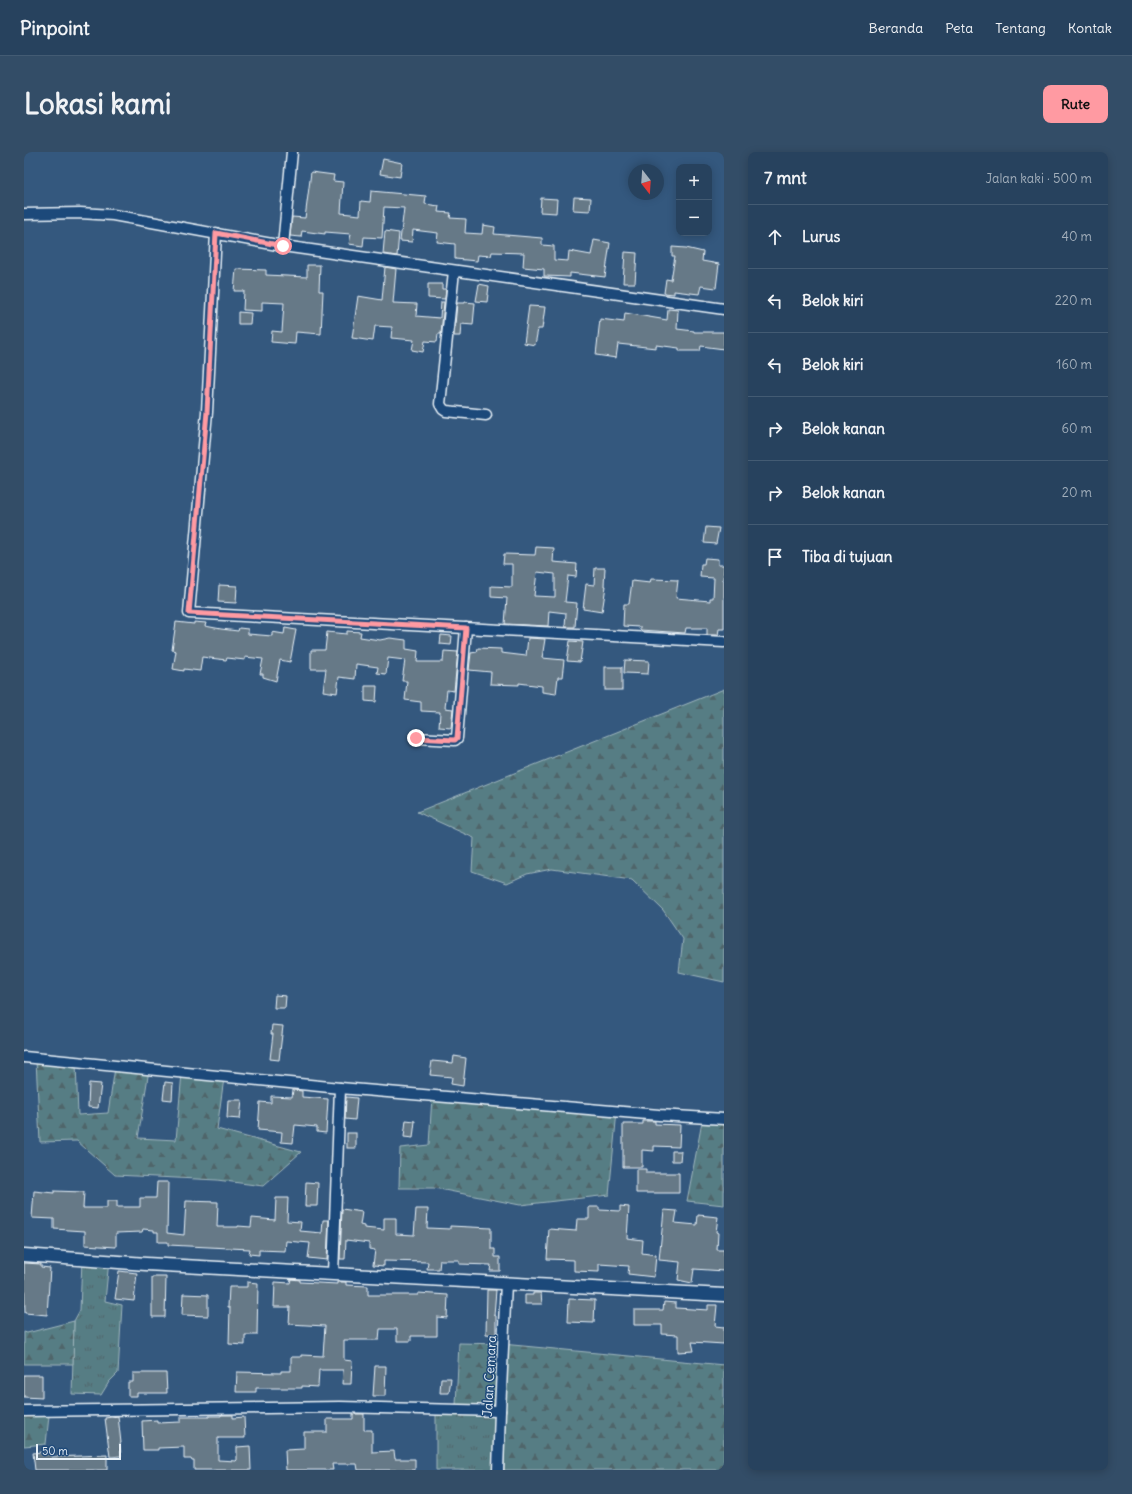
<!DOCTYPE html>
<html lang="id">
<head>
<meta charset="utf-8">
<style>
	body { margin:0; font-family:Delius,sans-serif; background:#334d67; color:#f1f3f6 }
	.controls { position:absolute; right:12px; top:12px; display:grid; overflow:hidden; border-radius:8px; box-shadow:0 2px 10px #0003 }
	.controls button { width:36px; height:36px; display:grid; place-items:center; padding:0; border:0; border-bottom:1px solid #435b73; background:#27425e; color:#f1f3f6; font:20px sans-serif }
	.compass { position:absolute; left:604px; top:12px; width:36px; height:36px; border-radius:50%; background:#27425e; box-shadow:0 2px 10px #0003; rotate:163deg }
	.scale { position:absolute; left:12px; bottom:10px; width:85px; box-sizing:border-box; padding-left:4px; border:2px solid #e8f1f8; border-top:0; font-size:11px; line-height:14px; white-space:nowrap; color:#e8f1f8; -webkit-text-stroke:3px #1f4a7a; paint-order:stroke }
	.stop { position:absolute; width:12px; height:12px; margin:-9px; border:3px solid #ff9aa2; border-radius:50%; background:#fff }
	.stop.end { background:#ff9aa2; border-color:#fff; box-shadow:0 1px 4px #0008 }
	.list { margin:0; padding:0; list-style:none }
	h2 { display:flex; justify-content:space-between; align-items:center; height:52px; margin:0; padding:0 16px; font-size:17px }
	h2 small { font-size:13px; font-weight:400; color:#a4b0bc }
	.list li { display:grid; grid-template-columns:26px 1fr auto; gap:12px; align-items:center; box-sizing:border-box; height:64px; padding:0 16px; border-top:1px solid #435b73 }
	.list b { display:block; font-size:15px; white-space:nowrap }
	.list em { font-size:13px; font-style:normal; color:#a4b0bc }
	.icon { flex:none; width:22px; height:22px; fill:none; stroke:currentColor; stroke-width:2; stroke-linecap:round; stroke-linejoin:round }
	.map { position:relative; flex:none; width:700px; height:1318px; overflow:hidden; border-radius:8px }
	header { display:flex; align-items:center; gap:24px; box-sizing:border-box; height:56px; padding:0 20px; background:#27425e; border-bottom:1px solid #435b73 }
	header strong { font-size:19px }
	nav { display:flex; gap:22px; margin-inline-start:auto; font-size:14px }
	.intro { display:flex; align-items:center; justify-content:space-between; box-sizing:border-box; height:96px; padding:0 24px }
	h1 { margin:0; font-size:28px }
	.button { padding:10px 18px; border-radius:8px; background:#ff9aa2; color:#111; font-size:14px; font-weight:700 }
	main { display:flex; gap:24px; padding:0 24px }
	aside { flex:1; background:#27425e; border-radius:8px; box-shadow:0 2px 10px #0003 }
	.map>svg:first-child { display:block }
	.grass { fill:url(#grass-tufts); stroke:#a0b7be }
	.forest { fill:url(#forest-firs); stroke:#a0b7be }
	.building { fill:#667987; stroke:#e8f1f8; fill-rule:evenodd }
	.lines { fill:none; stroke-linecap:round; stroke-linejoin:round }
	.minor-casing { stroke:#e8f1f8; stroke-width:13 }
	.tertiary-casing { stroke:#e8f1f8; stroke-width:15 }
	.minor { stroke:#1f4a7a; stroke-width:10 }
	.tertiary { stroke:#1f4a7a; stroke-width:12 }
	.route { stroke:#ff9aa2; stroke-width:5 }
	.labels { text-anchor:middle; stroke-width:3; stroke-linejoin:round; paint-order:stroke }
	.street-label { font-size:13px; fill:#e8f1f8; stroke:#1f4a7a }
</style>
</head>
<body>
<header>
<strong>Pinpoint</strong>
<nav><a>Beranda</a><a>Peta</a><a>Tentang</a><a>Kontak</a></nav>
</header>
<div class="intro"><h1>Lokasi kami</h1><a class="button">Rute</a></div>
<main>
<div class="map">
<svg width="700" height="1318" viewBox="0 0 700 1318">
	<defs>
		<pattern id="grass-tufts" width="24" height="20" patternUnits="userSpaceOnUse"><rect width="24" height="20" fill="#577d84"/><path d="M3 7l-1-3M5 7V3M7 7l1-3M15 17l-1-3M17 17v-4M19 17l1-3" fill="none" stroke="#4f656a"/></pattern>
		<pattern id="forest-firs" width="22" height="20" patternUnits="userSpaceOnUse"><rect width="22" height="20" fill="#577d84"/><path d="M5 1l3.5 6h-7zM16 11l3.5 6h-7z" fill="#4f656a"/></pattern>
	</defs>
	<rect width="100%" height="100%" fill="#34587e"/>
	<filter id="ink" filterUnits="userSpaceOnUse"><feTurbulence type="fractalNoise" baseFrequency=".025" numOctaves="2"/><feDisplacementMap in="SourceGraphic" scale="8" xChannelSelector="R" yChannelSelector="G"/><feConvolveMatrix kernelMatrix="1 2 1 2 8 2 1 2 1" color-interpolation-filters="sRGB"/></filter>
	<g filter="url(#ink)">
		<g class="grass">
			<path d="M58 1108H85L81 1149 98 1153 94 1221 85 1230 77 1243 48 1242 50 1169 56 1158Z"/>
			<path d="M412 1254 477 1256 476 1318H412Z"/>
		</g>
		<g class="forest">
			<path d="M700 537V830L655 820 659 787 639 758 608 728 528 717 503 722 483 731 448 719 450 686 393 660Z"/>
			<path d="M12 908 52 911 54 963 84 961 91 916 125 918 114 986 152 988 158 921 200 926 193 977 277 1000 239 1034 193 1028 91 1023 53 989 16 990Z"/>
			<path d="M408 944 593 959 585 1043 496 1053 410 1036H375L376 996 405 993Z"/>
			<path d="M679 965 700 966V1053L663 1049Z"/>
			<path d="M50 1169 49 1212H0V1180L3 1181Z"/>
			<path d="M435 1191 478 1192 700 1213V1318H480L481 1255 432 1253Z"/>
			<path d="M0 1263 25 1264 22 1292 0 1294Z"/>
		</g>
		<g class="building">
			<path d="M359 7 378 11 376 25 356 22Z"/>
			<path d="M287 20 310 23 309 29 319 30 317 61 336 63 337 49 346 50 347 39 402 44 401 52 415 54 414 60 427 61 426 66 442 67 441 81 458 82 459 73 471 75 470 82 518 86V93L530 94V108L544 109 545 99 567 103 570 88 586 91 581 125 546 121V125L520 124V117L499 115 500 101 468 100 467 104 454 103 453 109 431 107V92L413 90 414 81 389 78 388 90 376 89 380 56 360 55 358 86 340 85 339 94 325 92 327 82 301 80V82L278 79 277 85 266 84 268 65 281 66Z"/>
			<path d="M550 45 567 46 566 59 549 58Z"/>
			<path d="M517 46 533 47 532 61 516 60Z"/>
			<path d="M361 79 375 81 373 104 359 102Z"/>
			<path d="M648 95 662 96 679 100 678 109 695 112 692 136 677 134 675 142 650 139V142L640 141 642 127 647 128 651 104H648Z"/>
			<path d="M601 100 613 101 611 131H599Z"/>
			<path d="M283 113H296L295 139H299L297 182 272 180 271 192 247 190 248 179 258 180 260 151 238 150V159L219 158 220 139H210L212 117 242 118V123L283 125Z"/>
			<path d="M361 115 372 117 369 151 393 152 392 164 416 166 417 150H420L417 182H414L413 190 401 189 399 200 388 198 390 188 367 186 368 175 351 174 349 189 328 186 334 144 358 148Z"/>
			<path d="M404 132H418V137H422L421 147 404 146Z"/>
			<path d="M455 132 465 134 463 150 452 149Z"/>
			<path d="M441 150 451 151 449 173 437 172 436 184H430L433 151H441Z"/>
			<path d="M505 154 521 155 518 177H514L511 193 500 191Z"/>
			<path d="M644 157 654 158 653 177 670 179V180H700V197L677 194 676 199H655V196L632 193V196L594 192 592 206 572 203 576 167 600 170 601 161 643 168Z"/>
			<path d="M214 160 227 161 226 172H214Z"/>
			<path d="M682 375 695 376 692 392 680 391Z"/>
			<path d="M512 395 530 396 529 410 553 412 552 425 544 424 541 450 553 451 551 475H541L542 461 525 459 524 474 481 472 483 446 467 445V434L488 435V412H479L480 402 511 403ZM513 420 531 422V445L510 444Z"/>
			<path d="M681 406 694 407V413H700L699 429H700V477H695L694 483H683V476H662L661 481 616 478V475L599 474 600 452H605L608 429 626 431 627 427 654 428 652 446 686 449V446H689L690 426 676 425 677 412H680Z"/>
			<path d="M571 416H581L580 434H582L578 460 559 457 562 432 570 433Z"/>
			<path d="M195 433 213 434 212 451 194 450Z"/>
			<path d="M152 470 170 472V470L182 471 181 474 197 477 214 479 215 476 224 477V482L248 484V480L260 482 261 476 272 478 266 510 256 508 252 529 239 525V522H236L239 507 221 505V508L203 506 202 508 178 505 176 519 160 517V519L149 517 152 499 148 498Z"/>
			<path d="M323 479 337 480 336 485 356 488 366 486 382 488V497L394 499 393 510H419L420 499 434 500 430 539 423 538 421 556 429 557 427 576 415 575 416 560 397 559V550L381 548 383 529H378L381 508 364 506 362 522 353 521 354 515 332 512 331 527 315 525 313 541 299 539 302 517H287V498H301L303 480 323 482Z"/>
			<path d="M417 483 428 484 427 493 416 492Z"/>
			<path d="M504 486 521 487 518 506 540 508 538 525H534L532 542 518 540V534L495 531V533L466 532 467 520 445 518 447 501 453 500 454 496 477 497V501L502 504Z"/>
			<path d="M546 489 559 490 556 510 543 509Z"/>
			<path d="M601 508 625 509 624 522 600 521Z"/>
			<rect x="581" y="515" width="17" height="23"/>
			<path d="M341 534H353L352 550 341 549Z"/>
			<path d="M251 843 262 844 261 856H250Z"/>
			<path d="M248 873 259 874 255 908 246 907 249 882H247Z"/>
			<path d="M430 904 442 906 439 934 427 932 428 925 406 923 408 909 429 911Z"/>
			<path d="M141 930 149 931 148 948 139 947Z"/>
			<path d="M65 931 77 932 74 956 64 955Z"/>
			<path d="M269 938 278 939V945L304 947 302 981 293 980V975L271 973 269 991 257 990 258 980 234 978 236 950 247 951V944L268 945Z"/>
			<path d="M322 945 333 946 331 968 321 967Z"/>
			<path d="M204 948H218L216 967 203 966Z"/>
			<path d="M382 968 391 969 389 986 380 985Z"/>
			<path d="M619 969H631V972L656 973 655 995 630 994V999L618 998V1015H599V972H619Z"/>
			<rect x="323" y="981" width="9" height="15"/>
			<path d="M648 999H657L656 1009H648Z"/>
			<path d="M612 1017H622V1021H655V1041H612Z"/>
			<path d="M133 1030H144L143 1081 160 1083 162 1049 194 1050 193 1075H214V1074L227 1075 228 1066 251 1068 252 1046H264L263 1069 277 1070 276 1079 298 1081 299 1068H305L303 1108 284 1106 286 1091 262 1089 261 1099 235 1098V1103L225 1102 226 1097 144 1093V1090H134V1080H130V1078L119 1077 118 1080 92 1081V1095L61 1093V1079L30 1077V1067L8 1066 10 1039 30 1041V1039L60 1040 59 1056H83V1049H93V1055H116V1046H132Z"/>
			<path d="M282 1030 294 1031 293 1054H281Z"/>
			<path d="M596 1054 605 1055 603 1086 619 1088 618 1101 632 1103 630 1125 604 1122 605 1114 575 1112V1120L550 1119V1108L523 1107 525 1077 552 1079 553 1067H565V1055H575V1058L596 1059Z"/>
			<path d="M318 1057 338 1060 336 1073 340 1074V1076L360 1078V1066H372V1082L390 1083 392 1057H404L403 1076 426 1077V1074L467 1076V1097H471V1105H476V1119H466L467 1113 435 1112V1108H416L415 1117H403L404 1110 360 1109V1114L349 1113 351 1098 345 1097V1091L322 1088 321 1107H316Z"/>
			<path d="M640 1058 653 1059 651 1071 673 1073 674 1063 694 1065 692 1080 694 1081 693 1098H700V1119L670 1117 668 1131 654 1128 656 1110 635 1108Z"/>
			<path d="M0 1111 17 1112V1115L26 1116 23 1163 1 1161Z"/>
			<path d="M95 1119 113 1121 110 1149 91 1147Z"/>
			<path d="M128 1125H142L141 1165H128Z"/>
			<path d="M267 1127 276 1128V1130L313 1132V1130H322V1133L344 1134V1143H394V1141L424 1143 423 1166 413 1165V1184H387V1189H373V1177H356L355 1188H320V1208L328 1209 327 1232H318L319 1218H295L294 1235 278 1234V1236H232V1240H212L213 1220 257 1221V1219H267V1205H277V1203L299 1204 301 1174 265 1172 266 1155H250L251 1130 266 1131Z"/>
			<path d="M223 1130 234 1131 233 1183H221V1193L205 1192 206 1155H204L205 1135H223Z"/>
			<path d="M463 1138H472L470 1163 472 1164V1183L462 1182Z"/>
			<path d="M509 1141H517L518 1152H501V1143H509Z"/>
			<path d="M159 1142 184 1143V1164L158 1163Z"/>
			<path d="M545 1147 571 1148 570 1171 544 1170Z"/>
			<path d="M640 1150 652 1151V1156L684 1158V1153H693L691 1174 700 1175V1192L668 1190 670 1199 654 1200V1183L638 1182V1173H610V1158H639Z"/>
			<path d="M351 1214H362L361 1244H349Z"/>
			<path d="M109 1221H142L143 1241H113V1244H104V1230H109Z"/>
			<path d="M0 1223H18V1246L0 1245Z"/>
			<path d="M417 1226H427L425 1241H416Z"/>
			<path d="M329 1262H340V1278H348V1300L370 1299 371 1307H391V1318H334L333 1312H308L309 1318H262L261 1298 280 1297V1280H303V1267H329Z"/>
			<path d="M197 1263H209V1266L220 1265 221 1286H194V1308L212 1309 213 1308V1295L226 1294 227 1318H170V1309H168L167 1307H160V1295L134 1296V1298H119L118 1269 133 1268V1271L157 1270V1265H185V1264H197Z"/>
			<path d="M94 1264 97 1291H96L97 1304 86 1305 81 1266Z"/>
			<path d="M26 1299 27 1305 83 1303V1318H11L9 1301Z"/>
		</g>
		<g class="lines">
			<defs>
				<g id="minor">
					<path d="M0 62 56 61 89 63 259 94 700 157"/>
					<path d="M192 81 183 260 165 461 700 490"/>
					<path d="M259 94 268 0"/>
					<path d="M430 119 416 252 419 257 422 259 462 263"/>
					<path d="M392 586 431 588 433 586 442 476"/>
					<path d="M0 905 316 936 635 963 700 967"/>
					<path d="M309 1122 316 936"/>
					<path d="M0 1259 316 1255 476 1259"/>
					<path d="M474 1318 476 1259 482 1131"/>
				</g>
				<path id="tertiary" d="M0 1103 122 1112 700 1143"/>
			</defs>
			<use href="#minor" class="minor-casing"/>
			<use href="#tertiary" class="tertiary-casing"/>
			<use href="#minor" class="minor"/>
			<use href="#tertiary" class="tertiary"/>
		</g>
	</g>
	<g class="lines" filter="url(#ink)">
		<path class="route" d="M259 94 192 81 183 260 165 461 442 476 433 586 431 588 392 586"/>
	</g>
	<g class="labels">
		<g class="street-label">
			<text transform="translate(465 1224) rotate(-87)" y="5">Jalan Cemara</text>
		</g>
	</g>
</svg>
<div class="controls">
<button>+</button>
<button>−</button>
</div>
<svg class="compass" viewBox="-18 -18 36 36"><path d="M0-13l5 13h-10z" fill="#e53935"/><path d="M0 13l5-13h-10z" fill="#a4b0bc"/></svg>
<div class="scale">50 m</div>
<div class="stop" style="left:259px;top:94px"></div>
<div class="stop end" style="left:392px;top:586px"></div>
</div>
<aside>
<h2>7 mnt<small>Jalan kaki · 500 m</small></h2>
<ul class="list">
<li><svg class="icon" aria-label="ahead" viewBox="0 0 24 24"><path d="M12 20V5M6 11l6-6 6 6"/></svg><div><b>Lurus</b></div><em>40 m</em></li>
<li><svg class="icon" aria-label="left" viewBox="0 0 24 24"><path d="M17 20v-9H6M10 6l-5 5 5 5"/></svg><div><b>Belok kiri</b></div><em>220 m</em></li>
<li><svg class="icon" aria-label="left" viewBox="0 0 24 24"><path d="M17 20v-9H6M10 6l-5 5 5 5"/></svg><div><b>Belok kiri</b></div><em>160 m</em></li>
<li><svg class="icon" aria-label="right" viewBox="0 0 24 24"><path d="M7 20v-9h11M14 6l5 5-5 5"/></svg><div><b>Belok kanan</b></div><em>60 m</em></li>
<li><svg class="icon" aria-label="right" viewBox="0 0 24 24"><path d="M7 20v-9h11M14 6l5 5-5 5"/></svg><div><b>Belok kanan</b></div><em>20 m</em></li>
<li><svg class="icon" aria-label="arrive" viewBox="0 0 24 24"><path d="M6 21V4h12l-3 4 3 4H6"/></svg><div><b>Tiba di tujuan</b></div></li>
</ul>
</aside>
</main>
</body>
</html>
